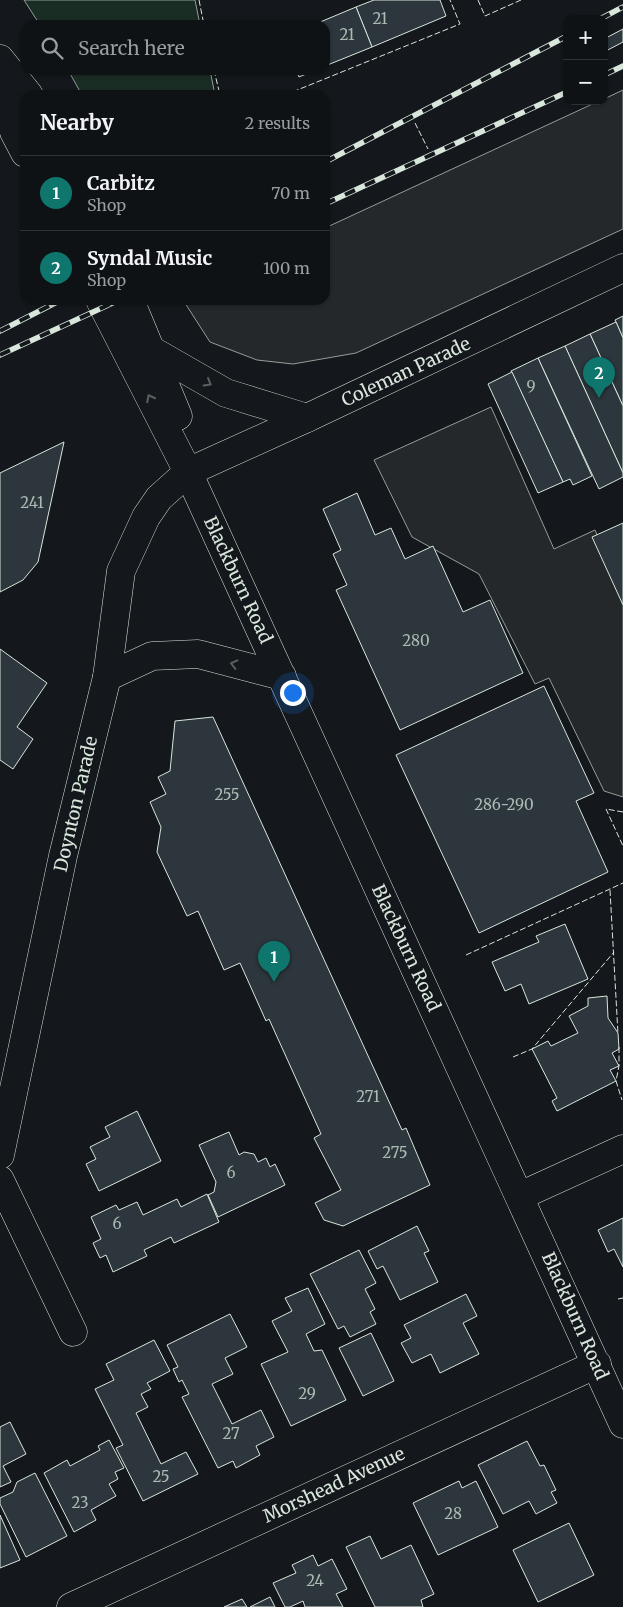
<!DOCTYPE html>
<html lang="en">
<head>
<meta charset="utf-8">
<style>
	body { margin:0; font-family:Merriweather,serif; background:#1d2022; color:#f1f3f6 }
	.controls { position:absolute; right:15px; top:15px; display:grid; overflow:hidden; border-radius:10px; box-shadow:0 1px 4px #0004 }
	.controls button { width:45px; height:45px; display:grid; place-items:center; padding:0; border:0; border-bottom:1px solid #2f3234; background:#0f1215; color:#f1f3f6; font:25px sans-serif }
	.you { position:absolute; left:292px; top:692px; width:18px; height:18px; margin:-12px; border:4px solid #fff; border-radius:50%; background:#1a73e8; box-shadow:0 0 0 8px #1a73e833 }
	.badge { display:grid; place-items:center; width:32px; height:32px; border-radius:50%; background:#0f766e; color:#fff; font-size:16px; font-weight:700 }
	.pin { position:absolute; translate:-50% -41px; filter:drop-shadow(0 1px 2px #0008) }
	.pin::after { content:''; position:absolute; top:26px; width:18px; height:15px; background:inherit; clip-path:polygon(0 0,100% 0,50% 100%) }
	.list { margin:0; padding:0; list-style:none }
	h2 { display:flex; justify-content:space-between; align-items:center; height:65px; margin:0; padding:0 20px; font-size:21px }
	h2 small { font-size:16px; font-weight:400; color:#9b9ea0 }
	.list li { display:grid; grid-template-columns:32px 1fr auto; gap:15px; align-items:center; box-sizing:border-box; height:75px; padding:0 20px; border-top:1px solid #2f3234 }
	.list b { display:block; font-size:19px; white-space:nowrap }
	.list p { margin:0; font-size:16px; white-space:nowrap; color:#9b9ea0 }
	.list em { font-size:16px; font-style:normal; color:#9b9ea0 }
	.icon { flex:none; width:28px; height:28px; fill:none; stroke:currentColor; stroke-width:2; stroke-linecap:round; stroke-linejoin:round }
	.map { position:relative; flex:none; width:623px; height:1607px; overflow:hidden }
	.search { position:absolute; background:#0f1215; box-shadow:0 1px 4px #0004; left:20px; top:20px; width:310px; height:55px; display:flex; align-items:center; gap:12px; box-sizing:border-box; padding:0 18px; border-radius:15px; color:#9b9ea0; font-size:19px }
	.panel { position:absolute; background:#0f1215; box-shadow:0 1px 4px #0004; left:20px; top:90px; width:310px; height:215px; border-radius:15px }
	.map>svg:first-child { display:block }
	.green { fill:#1a2d24; stroke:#939e99 }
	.parking { fill:#24282b; stroke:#939e99 }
	.building { fill:#2c363c; stroke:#d8e6dc }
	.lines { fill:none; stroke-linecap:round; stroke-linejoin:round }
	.minor-casing { stroke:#d8e6dc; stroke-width:29 }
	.major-casing { stroke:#d8e6dc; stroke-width:29 }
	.minor { stroke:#14181c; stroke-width:28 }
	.major { stroke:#14181c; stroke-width:28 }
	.rail-casing { stroke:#d8e6dc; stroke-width:5.5 }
	.rail { stroke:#14181c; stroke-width:4; stroke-dasharray:11; stroke-linecap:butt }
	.fence { stroke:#d8e6dc; stroke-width:1; stroke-dasharray:6 2.5; stroke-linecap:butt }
	.oneway { stroke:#59605f }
	.labels { text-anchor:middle; stroke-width:4; stroke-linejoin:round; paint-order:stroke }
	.number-label { font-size:15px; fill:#adbab4 }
	.street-label { font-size:18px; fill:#d8e6dc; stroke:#14181c }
</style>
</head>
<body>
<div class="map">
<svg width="623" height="1607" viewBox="0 0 623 1607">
	<rect width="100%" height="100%" fill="#14181c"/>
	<g class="green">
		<path d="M24 0H195L200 25H40Z"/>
		<path d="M68 70H210L215 95H82Z"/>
	</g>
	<g class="parking">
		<path d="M623 90V229L356 353 293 364 257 360 210 342 183 300H325V228L599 101H604V99Z"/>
		<path d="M491 407 554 549 595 530 623 595V797L604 791 549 678 535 684 479 574 412 537 374 460Z"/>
	</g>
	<g class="building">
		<path d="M374 0H440L446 16 372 47 356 7Z"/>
		<path d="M356 7 372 47 325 66V25H313Z"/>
		<path d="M623 29V42L604 52V39Z"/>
		<path d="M296 70H316L299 77Z"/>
		<path d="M623 316V338L615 320Z"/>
		<path d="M616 322 623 338V406L590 334Z"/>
		<path d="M590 334 623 406V473L565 346Z"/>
		<path d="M565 346 623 473V477L599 489 538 358Z"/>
		<path d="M538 358 592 476 573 485 570 479 563 482 511 371Z"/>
		<path d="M512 372 563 482 538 493 488 384Z"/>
		<path d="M64 442 38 562 23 580 0 592V473Z"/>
		<path d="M357 493 375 535 391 528 405 559 433 546 463 612 490 600 523 673 400 730 336 590 347 585 333 554 341 550 323 509Z"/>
		<path d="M623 523V605L592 537Z"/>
		<path d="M0 649 47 683 17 727 33 739 13 769 0 760Z"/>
		<path d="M544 686 594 793 576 801 608 872 479 933 396 755Z"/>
		<path d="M213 717 402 1130 406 1128 430 1185 343 1226 324 1220 315 1203 341 1190 314 1138 321 1134 269 1019 266 1021 240 963 224 970 198 911 187 916 157 852 161 827 150 802 166 794 158 777 170 771 175 721Z"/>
		<path d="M565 924 588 979 529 1004 521 984 505 991 492 962 539 942 536 936Z"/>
		<path d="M607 996 608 1018 618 1033 619 1049 612 1053 619 1066 610 1070 616 1081 557 1111 552 1101 557 1098 532 1049 548 1041 551 1046 578 1033 569 1016 588 1006V998Z"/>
		<path d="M137 1111 161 1161 99 1191 86 1164 96 1159 90 1147 110 1137 105 1127Z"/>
		<path d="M229 1132 239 1155 244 1152 254 1154 258 1162 266 1158 270 1167 275 1164 285 1185 218 1217 208 1195 214 1192 216 1182 199 1145Z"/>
		<path d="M207 1194 219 1222 174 1243 171 1237 144 1250 147 1256 113 1272 106 1255 100 1258 93 1243 101 1239 91 1217 116 1205 119 1210 137 1202 143 1215 177 1199 181 1207Z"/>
		<path d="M623 1218V1267L614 1249 608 1252 598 1230Z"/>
		<path d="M417 1226 429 1251 424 1253 438 1282 400 1300 383 1266 377 1269 368 1251Z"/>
		<path d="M359 1250 376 1283 365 1289 375 1309 370 1312 376 1324 350 1337 344 1326 338 1329 310 1274Z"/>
		<path d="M308 1288 325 1324 306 1334 314 1351 322 1350 346 1400 291 1426 261 1364 288 1352 272 1321 292 1311 285 1298Z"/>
		<path d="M466 1294 477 1316 463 1323 479 1354 440 1373 431 1354 412 1363 401 1343 411 1338 404 1325Z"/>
		<path d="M230 1314 247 1347 225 1358 233 1374 212 1384 232 1424 261 1410 274 1437 256 1446 260 1455 236 1468 233 1461 218 1468 182 1397 189 1394 182 1380 179 1382 173 1369 178 1367 167 1345Z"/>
		<path d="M371 1333 394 1381 363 1396 339 1348Z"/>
		<path d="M154 1340 170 1371 147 1383 151 1389 141 1394 148 1407 136 1413 161 1464 186 1452 198 1474 143 1501 116 1448 123 1445 95 1389 114 1380 106 1364Z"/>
		<path d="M10 1422 26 1454 3 1466 11 1482 0 1487V1427Z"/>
		<path d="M109 1440 124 1468 115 1472 118 1479 109 1484 116 1496 91 1510 96 1520 74 1532 44 1473 67 1460 70 1466 100 1450 98 1446Z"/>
		<path d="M527 1441 540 1466 544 1465 556 1490 551 1492 557 1503 536 1514 529 1501 503 1514 478 1465Z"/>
		<path d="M35 1473 67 1536 26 1557 0 1504V1498L13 1492 17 1482Z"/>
		<path d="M459 1481 462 1488 476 1481 498 1527 438 1555 413 1503Z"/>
		<path d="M0 1515 20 1560 0 1568Z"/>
		<path d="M569 1523 594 1575 538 1602 513 1550Z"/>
		<path d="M370 1536 381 1559 411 1545 434 1594 421 1600 423 1607H375L346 1547Z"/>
		<path d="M313 1555 318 1566 332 1559 347 1589 336 1594 343 1607H305L303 1601 290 1607H285L273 1583 296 1573 292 1565Z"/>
		<path d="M270 1597 275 1607H250Z"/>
		<path d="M242 1599 247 1607H224Z"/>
	</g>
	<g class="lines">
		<defs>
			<g id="minor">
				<path d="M107 677 152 656 198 654 282 676"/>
				<path d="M0 1155 63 856 107 677 121 571 146 517 159 498 188 472 307 418 623 268"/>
				<path d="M0 1180 73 1332"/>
				<path d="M520 1196 623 1149"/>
				<path d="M71 1607 597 1364"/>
			</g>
			<g id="major">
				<path d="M0 59 29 95"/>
				<path d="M0 75 14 132 25 153"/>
				<path d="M100 300 188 472 623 1424"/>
				<path d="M130 300 178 416"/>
				<path d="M151 350 226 393 307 418"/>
			</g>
		</defs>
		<use href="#minor" class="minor-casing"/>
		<use href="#major" class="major-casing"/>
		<use href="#minor" class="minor"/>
		<use href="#major" class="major"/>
		<defs>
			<g id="rail">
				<path d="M600 19 623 7"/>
				<path d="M604 75 623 66"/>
				<path d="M325 162 567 36"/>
				<path d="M325 204 567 92"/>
				<path d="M0 331 61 300"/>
				<path d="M0 355 119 300"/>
			</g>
		</defs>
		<use href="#rail" class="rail-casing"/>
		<use href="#rail" class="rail"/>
		<g class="fence">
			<path d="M199 0 204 25"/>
			<path d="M478 0 485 16 521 0"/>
			<path d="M214 70 220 95"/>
			<path d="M285 95 460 24 450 0"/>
			<path d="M415 123 428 149"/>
			<path d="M623 812 606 809 623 846"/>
			<path d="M610 890 618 1034"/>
			<path d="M466 955 623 883"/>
			<path d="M619 1047V1066L616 1081 622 1100"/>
			<path d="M513 1057 532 1049 614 952"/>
			<path d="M618 1299 623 1298"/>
		</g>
	</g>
	<defs><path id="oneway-chevron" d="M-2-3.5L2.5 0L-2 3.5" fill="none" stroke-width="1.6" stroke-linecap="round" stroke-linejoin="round" transform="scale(1.25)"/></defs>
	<g class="oneway">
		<use href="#oneway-chevron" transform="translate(208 383) rotate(30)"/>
		<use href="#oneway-chevron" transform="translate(150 398) rotate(-117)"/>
		<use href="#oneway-chevron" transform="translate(234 664) rotate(-166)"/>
	</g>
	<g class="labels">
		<g class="number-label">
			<text x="380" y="24">21</text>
			<text x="347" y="40">21</text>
			<text x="531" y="392">9</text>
			<text x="32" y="508">241</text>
			<text x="416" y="646">280</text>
			<text x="227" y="800">255</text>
			<text x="504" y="810">286-290</text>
			<text x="368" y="1102">271</text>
			<text x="395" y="1158">275</text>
			<text x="231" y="1178">6</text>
			<text x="117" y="1229">6</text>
			<text x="307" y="1399">29</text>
			<text x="231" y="1439">27</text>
			<text x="161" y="1482">25</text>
			<text x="80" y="1508">23</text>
			<text x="453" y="1519">28</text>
			<text x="315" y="1586">24</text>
		</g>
		<g class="street-label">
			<text transform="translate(406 372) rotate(-25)" y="6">Coleman Parade</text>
			<text transform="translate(238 580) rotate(65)" y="6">Blackburn Road</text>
			<text transform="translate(76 804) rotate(-77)" y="6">Doynton Parade</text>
			<text transform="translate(406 948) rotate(65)" y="6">Blackburn Road</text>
			<text transform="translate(575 1316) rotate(66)" y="6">Blackburn Road</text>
			<text transform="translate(334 1485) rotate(-25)" y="6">Morshead Avenue</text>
		</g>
	</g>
</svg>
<div class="controls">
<button>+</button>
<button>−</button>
</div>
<div class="you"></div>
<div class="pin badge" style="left:274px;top:982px">1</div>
<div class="pin badge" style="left:599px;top:398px">2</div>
<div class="search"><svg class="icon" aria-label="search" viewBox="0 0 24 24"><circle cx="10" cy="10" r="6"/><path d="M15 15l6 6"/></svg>Search here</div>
<section class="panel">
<h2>Nearby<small>2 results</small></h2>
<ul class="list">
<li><span class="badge">1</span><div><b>Carbitz</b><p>Shop</p></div><em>70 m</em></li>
<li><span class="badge">2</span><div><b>Syndal Music</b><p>Shop</p></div><em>100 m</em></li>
</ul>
</section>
</div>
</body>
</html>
